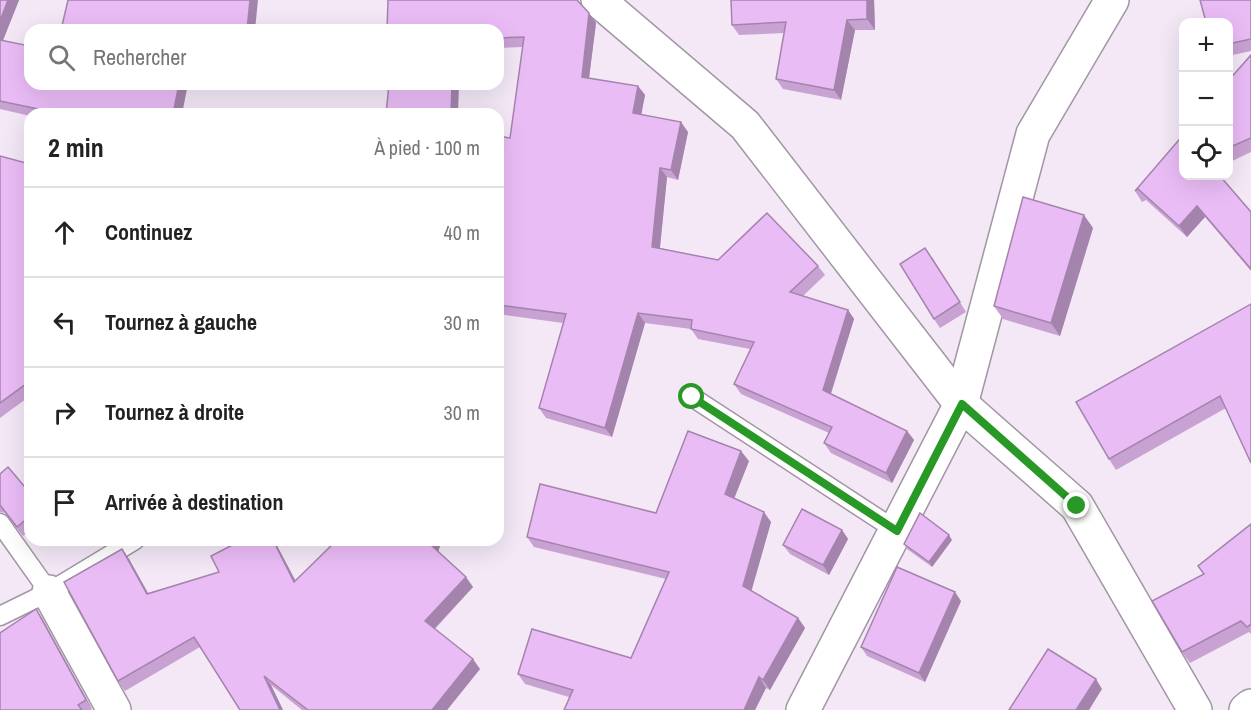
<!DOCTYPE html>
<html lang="fr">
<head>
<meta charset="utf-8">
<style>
	body { margin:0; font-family:"Archivo Narrow",sans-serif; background:#f6f6f6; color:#222 }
	.controls { position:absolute; right:18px; top:18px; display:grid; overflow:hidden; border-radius:12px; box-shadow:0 6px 24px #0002 }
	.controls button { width:54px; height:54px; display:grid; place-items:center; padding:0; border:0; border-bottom:2px solid #e0e0e0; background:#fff; color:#222; font:30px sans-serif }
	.stop { position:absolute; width:18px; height:18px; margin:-14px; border:4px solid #289826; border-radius:50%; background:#fff }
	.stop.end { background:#289826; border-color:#fff; box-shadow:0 2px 6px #0008 }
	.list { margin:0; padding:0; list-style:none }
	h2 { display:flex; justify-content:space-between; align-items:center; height:78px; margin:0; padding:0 24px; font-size:26px }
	h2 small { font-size:20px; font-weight:400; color:#767676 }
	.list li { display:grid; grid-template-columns:39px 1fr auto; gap:18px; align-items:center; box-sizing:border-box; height:90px; padding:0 24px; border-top:2px solid #e0e0e0 }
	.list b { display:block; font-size:22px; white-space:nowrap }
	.list em { font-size:20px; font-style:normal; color:#767676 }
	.icon { flex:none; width:33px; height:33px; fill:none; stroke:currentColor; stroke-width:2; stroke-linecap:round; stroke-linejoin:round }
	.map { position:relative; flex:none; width:1251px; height:710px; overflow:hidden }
	.search { position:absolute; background:#fff; box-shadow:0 6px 24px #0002; left:24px; top:24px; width:480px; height:66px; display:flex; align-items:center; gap:15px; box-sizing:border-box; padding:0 21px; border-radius:18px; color:#767676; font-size:22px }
	.panel { position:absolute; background:#fff; box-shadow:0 6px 24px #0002; left:24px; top:108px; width:480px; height:438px; border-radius:18px }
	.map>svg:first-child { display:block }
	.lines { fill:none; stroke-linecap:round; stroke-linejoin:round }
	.lane-casing { stroke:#a196a4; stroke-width:21 }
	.street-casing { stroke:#a196a4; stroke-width:36 }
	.lane { stroke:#fff; stroke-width:18 }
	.street { stroke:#fff; stroke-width:33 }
	.wall { fill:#c9a2d4 }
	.shaded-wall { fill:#a484ac }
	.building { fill:#eabcf6; stroke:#a484ac; stroke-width:1.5 }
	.route { stroke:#289826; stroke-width:8 }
</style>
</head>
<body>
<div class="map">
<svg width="1251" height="710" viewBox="0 0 1251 710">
	<rect width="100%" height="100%" fill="#f4e8f7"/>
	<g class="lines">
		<defs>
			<g id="lane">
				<path d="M692 397 897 531"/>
				<path d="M0 523 49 592"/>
				<path d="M0 616 49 592 135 540"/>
			</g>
			<g id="street">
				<path d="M598 0 745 125 961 404 1077 506 1195 710"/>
				<path d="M49 592 114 710"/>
				<path d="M803 710 961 404 1033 134 1112 0"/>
				<path d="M1246 710 1251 706"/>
			</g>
		</defs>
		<use href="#lane" class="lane-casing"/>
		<use href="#street" class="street-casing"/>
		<use href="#lane" class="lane"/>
		<use href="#street" class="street"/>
	</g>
	<g class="wall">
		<path d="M0 0H19L3 40 182 114H30V116L0 109Z"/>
		<path d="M874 0 875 30H855L841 100 783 89 776 79 784 33 739 35 732 25Z"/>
		<path d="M1251 0V51L1228 56V22Z"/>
		<path d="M589 13 596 23 589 78 638 86 645 95 641 114 688 132 678 180 667 177 660 248 718 260 818 266 825 275 803 296 848 310 854 319 831 394 907 431 914 440 892 483 831 453 824 443 829 433 741 394 734 384 750 349 698 339 691 329 645 323 612 437 546 418 539 408 563 323 498 314V136L510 138 523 47 498 48V30Z"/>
		<path d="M1251 55V152L1228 163V81Z"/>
		<path d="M1184 134 1251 212V271L1205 217 1187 237 1146 200 1142 202 1135 191Z"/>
		<path d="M0 156 30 164V396L0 418Z"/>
		<path d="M1093 228 1060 336 1003 319 994 306Z"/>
		<path d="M932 257 966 312 940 328 934 319Z"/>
		<path d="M1251 304 1226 408 1116 470 1109 459Z"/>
		<path d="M749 461 734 498 771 522 751 591 798 618 805 628 770 690 766 688 755 710H564L569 697 525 684 518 674 631 658 666 579 534 547 527 537 656 513Z"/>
		<path d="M0 474 30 493V531L23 536 5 513 0 512Z"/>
		<path d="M1251 524V634L1249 632 1190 663 1182 652 1204 574 1198 566Z"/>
		<path d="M842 530 848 539 829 575 790 554 783 545Z"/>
		<path d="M242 540H274L296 581 337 540H442L438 552 473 587 435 629 480 669 447 710H302L271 685 283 710H240L200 647 125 691 118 681 122 549 129 559 148 593 219 572Z"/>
		<path d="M952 540 932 567 907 549 904 544Z"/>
		<path d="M961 601 925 682 867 656 861 647Z"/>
		<path d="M36 609 42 618 92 709 91 710H0Z"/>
	</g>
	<g class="shaded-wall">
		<path d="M8 0H19L0 48V21Z"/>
		<path d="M250 0H258L255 30H247Z"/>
		<path d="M867 0H874L875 30 867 19Z"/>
		<path d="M589 13 596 23 588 86 582 77Z"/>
		<path d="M847 20 855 30 841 100 834 90Z"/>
		<path d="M179 84H188L182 114H173Z"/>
		<path d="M452 84H459L458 114H451Z"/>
		<path d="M638 86 645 95 640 122 633 113Z"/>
		<path d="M681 122 688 132 678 180 671 170Z"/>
		<path d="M660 168 667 177 659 256 652 247Z"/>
		<path d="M1197 206 1205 217 1187 237 1179 226Z"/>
		<path d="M1084 215 1093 228 1060 336 1051 323Z"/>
		<path d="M848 310 854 319 829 399 823 390Z"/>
		<path d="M638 313 645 323 612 437 605 428Z"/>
		<path d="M907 431 914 440 892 483 886 473Z"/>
		<path d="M741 451 749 461 732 504 725 494Z"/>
		<path d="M764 512 771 522 750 596 743 586Z"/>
		<path d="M842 530 848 539 829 575 823 565Z"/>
		<path d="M949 535 952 540 932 567 929 562Z"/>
		<path d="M273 540H274L301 592 294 582Z"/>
		<path d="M432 540H442L437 555 431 545Z"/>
		<path d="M122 549 129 559 154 604 147 594Z"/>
		<path d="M466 577 473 587 432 631 425 621Z"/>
		<path d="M955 592 961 601 925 682 919 673Z"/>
		<path d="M36 609 42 618 92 709 86 700Z"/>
		<path d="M798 618 805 628 770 690 763 680Z"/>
		<path d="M473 659 480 669 447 710H432Z"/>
		<path d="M264 676 271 685 283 710H280Z"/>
		<path d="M759 677 766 688 755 710H744Z"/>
		<path d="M1096 679 1102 689 1089 710H1076Z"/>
	</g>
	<g class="building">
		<path d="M0 0H8L0 21Z"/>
		<path d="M68 0H250L247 30H61Z"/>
		<path d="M388 0H577L589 13 582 77 638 86 633 113 681 122 671 170 660 168 652 247 718 260 767 213 818 266 790 292 848 310 823 390 907 431 886 473 824 443 832 427 734 384 754 342 691 329 692 320 638 313 605 428 539 408 566 314 498 305V136L510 138 524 37 498 38V30H387Z"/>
		<path d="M731 0H867V19L847 20 834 90 776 79 786 22 732 25Z"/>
		<path d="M1200 0H1251V39L1228 44V22H1206Z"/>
		<path d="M0 40 30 46V84H179L173 114H62L0 101Z"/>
		<path d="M1251 55V138L1228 148V81Z"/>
		<path d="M389 84H452L451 114H386Z"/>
		<path d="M1184 134V176H1220L1251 212V269L1197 206 1179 226 1138 189 1135 191Z"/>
		<path d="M0 156 30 164V381L0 403Z"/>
		<path d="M1023 197 1084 215 1051 323 994 306Z"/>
		<path d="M925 248 960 302 934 319 900 264Z"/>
		<path d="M1251 304V463L1220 396 1109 459 1076 402Z"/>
		<path d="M688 431 741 451 725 494 764 512 743 586 798 618 763 680 759 677 744 710H564L573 690 518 674 532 629 631 658 669 572 527 537 540 484 656 513Z"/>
		<path d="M8 467 30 493V516L17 527 0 505V474Z"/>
		<path d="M802 509 842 530 823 565 783 545Z"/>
		<path d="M920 513 949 535 929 562 904 544Z"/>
		<path d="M1251 524V624L1247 627 1241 621 1182 652 1152 601 1204 574 1198 566Z"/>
		<path d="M242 540H273L294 582 337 540H432L431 545 466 577 425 621 473 659 432 710H308L264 676 280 710H240L194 637 118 681 64 582 122 549 147 594 219 572 211 556Z"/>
		<path d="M897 567 955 592 919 673 861 647Z"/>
		<path d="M36 609 86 700 78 705 82 710H0V633Z"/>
		<path d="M1048 649 1096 679 1076 710H1009Z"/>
	</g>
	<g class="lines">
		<path class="route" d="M692 397 897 531 962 404 1077 506"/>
	</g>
</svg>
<div class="controls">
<button>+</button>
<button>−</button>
<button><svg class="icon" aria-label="locate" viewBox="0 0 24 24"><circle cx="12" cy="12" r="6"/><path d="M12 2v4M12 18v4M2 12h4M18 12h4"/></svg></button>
</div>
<div class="stop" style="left:692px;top:397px"></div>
<div class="stop end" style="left:1077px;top:506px"></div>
<div class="search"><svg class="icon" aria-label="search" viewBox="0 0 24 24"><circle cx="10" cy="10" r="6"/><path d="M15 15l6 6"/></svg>Rechercher</div>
<section class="panel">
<h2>2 min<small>À pied · 100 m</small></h2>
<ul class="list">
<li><svg class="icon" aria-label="ahead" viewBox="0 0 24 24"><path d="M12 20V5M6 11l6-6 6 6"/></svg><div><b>Continuez</b></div><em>40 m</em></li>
<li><svg class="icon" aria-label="left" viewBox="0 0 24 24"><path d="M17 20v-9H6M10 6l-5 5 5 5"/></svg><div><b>Tournez à gauche</b></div><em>30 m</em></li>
<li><svg class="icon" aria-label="right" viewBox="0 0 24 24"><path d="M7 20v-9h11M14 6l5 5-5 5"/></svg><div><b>Tournez à droite</b></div><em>30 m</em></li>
<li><svg class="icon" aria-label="arrive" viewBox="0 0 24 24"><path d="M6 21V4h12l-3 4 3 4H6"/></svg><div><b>Arrivée à destination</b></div></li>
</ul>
</section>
</div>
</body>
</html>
